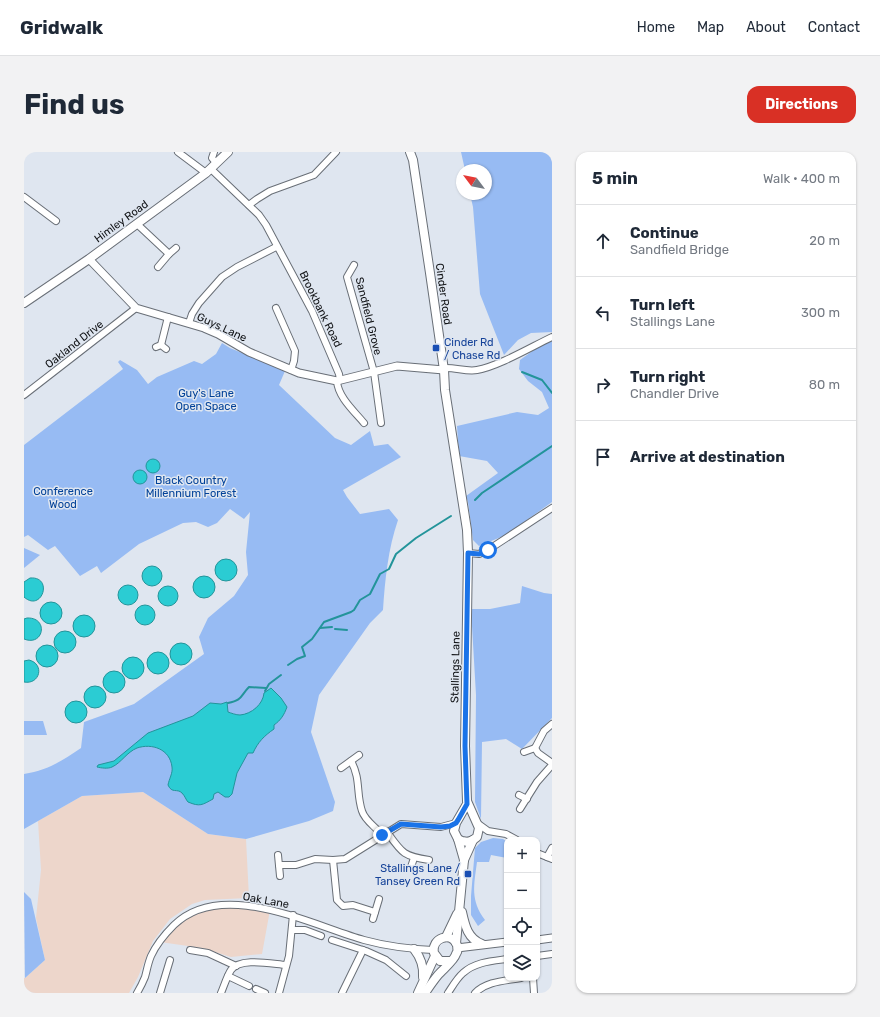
<!DOCTYPE html>
<html lang="en">
<head>
<meta charset="utf-8">
<style>
	body { margin:0; font-family:Rubik,sans-serif; background:#f2f2f3; color:#1f2937 }
	.controls { position:absolute; right:12px; bottom:12px; display:grid; overflow:hidden; border-radius:8px; box-shadow:0 1px 3px #0004 }
	.controls button { width:36px; height:36px; display:grid; place-items:center; padding:0; border:0; border-bottom:1px solid #e0e1e3; background:#fff; color:#1f2937; font:20px sans-serif }
	.compass { position:absolute; left:432px; top:12px; width:36px; height:36px; border-radius:50%; background:#fff; box-shadow:0 1px 3px #0004; rotate:302deg }
	.stop { position:absolute; width:12px; height:12px; margin:-9px; border:3px solid #1a73e8; border-radius:50%; background:#fff }
	.stop.end { background:#1a73e8; border-color:#fff; box-shadow:0 1px 4px #0008 }
	.list { margin:0; padding:0; list-style:none }
	h2 { display:flex; justify-content:space-between; align-items:center; height:52px; margin:0; padding:0 16px; font-size:17px }
	h2 small { font-size:13px; font-weight:400; color:#747a83 }
	.list li { display:grid; grid-template-columns:26px 1fr auto; gap:12px; align-items:center; box-sizing:border-box; height:72px; padding:0 16px; border-top:1px solid #e0e1e3 }
	.list b { display:block; font-size:15px; white-space:nowrap }
	.list p { margin:0; font-size:13px; white-space:nowrap; color:#747a83 }
	.list em { font-size:13px; font-style:normal; color:#747a83 }
	.icon { flex:none; width:22px; height:22px; fill:none; stroke:currentColor; stroke-width:2; stroke-linecap:round; stroke-linejoin:round }
	.map { position:relative; flex:none; width:528px; height:841px; overflow:hidden; border-radius:12px }
	header { display:flex; align-items:center; gap:24px; box-sizing:border-box; height:56px; padding:0 20px; background:#fff; border-bottom:1px solid #e0e1e3 }
	header strong { font-size:19px }
	nav { display:flex; gap:22px; margin-inline-start:auto; font-size:14px }
	.intro { display:flex; align-items:center; justify-content:space-between; box-sizing:border-box; height:96px; padding:0 24px }
	h1 { margin:0; font-size:28px }
	.button { padding:10px 18px; border-radius:12px; background:#d93025; color:#fff; font-size:14px; font-weight:700 }
	main { display:flex; gap:24px; padding:0 24px }
	aside { flex:1; background:#fff; border-radius:12px; box-shadow:0 1px 3px #0004 }
	.map>svg:first-child { display:block }
	.industrial { fill:#edd6cb }
	.green { fill:#97bbf3; fill-rule:evenodd }
	.water { fill:#2bccd3; stroke:#23949a }
	.lines { fill:none; stroke-linecap:round; stroke-linejoin:round }
	.stream { stroke:#23949a; stroke-width:2 }
	.minor-casing { stroke:#696f77; stroke-width:8 }
	.tertiary-casing { stroke:#696f77; stroke-width:9 }
	.secondary-casing { stroke:#696f77; stroke-width:10 }
	.minor { stroke:#fff; stroke-width:6 }
	.tertiary { stroke:#fff; stroke-width:7 }
	.secondary { stroke:#fff; stroke-width:8 }
	.route { stroke:#1a73e8; stroke-width:5 }
	.transit-dot { fill:#1a4fb4; stroke:#dfe6f0; stroke-width:1.5 }
	.labels { text-anchor:middle; stroke-width:3; stroke-linejoin:round; paint-order:stroke }
	.street-label { font-size:11px; fill:#101215; stroke:#dfe6f0 }
	.transit-label { font-size:11px; fill:#164399; stroke:#dfe6f0; text-anchor:start }
	.park-label { font-size:11px; fill:#014198; stroke:#dfe6f0 }
</style>
</head>
<body>
<header>
<strong>Gridwalk</strong>
<nav><a>Home</a><a>Map</a><a>About</a><a>Contact</a></nav>
</header>
<div class="intro"><h1>Find us</h1><a class="button">Directions</a></div>
<main>
<div class="map">
<svg width="528" height="841" viewBox="0 0 528 841">
	<rect width="100%" height="100%" fill="#dfe6f0"/>
	<g class="industrial">
		<path d="M119 640 184 682 222 687 225 746 181 748 168 752 146 767 129 789 114 825 105 841H0V826H1L21 808 12 766 17 718 14 669 58 644Z"/>
		<path d="M192 752 246 758 238 802 207 805 178 796 136 790 151 772Z"/>
	</g>
	<g class="green">
		<path d="M437 0H528V180L507 181 494 188 480 203 456 142 449 55 446 42H462V18H441Z"/>
		<path d="M528 189V350L482 383 455 394 449 388 444 350 442 344 474 321 463 309 435 304 433 274 493 260 514 263 525 256 518 240 504 229 495 217 496 208 514 195Z"/>
		<path d="M198 191 206 196 261 219 255 233 311 286 327 293 346 279 350 294 364 292 377 305 319 338 323 345 336 362 365 357 374 368C364 397 361 428 359 458L346 471 295 543 287 580 311 650 309 659 285 669 222 687 184 682 119 640 58 644 0 677V622C24 618 38 609 57 596L60 570 110 552 180 502 175 485 184 466 210 444 224 423 222 400 226 360 220 367 206 357 193 371 184 375 172 370 159 371 115 392 77 421 73 414 56 424 31 394 24 398 4 383 0 385V293L99 217 94 210 96 208 113 218 124 232 133 225 170 209 178 212 192 202ZM129 307 136 314 134 318 130 320 123 312 125 308Z"/>
		<path d="M0 396 16 403 0 416Z"/>
		<path d="M498 434 520 441 528 442V566L498 597 482 587 458 590 457 667 451 650 452 543 447 457H466L496 451Z"/>
		<path d="M0 569H19L23 583H0Z"/>
		<path d="M469 686 479 687 483 690V706L467 703 465 710H453C450 733 446 748 461 768L454 774 447 763V744L451 696 457 690Z"/>
		<path d="M0 740 7 747 21 808 1 826Z"/>
	</g>
	<g class="water">
		<circle cx="129" cy="314" r="7"/>
		<circle cx="116" cy="325" r="7"/>
		<circle cx="202" cy="418" r="11"/>
		<circle cx="128" cy="424" r="10"/>
		<circle cx="180" cy="435" r="11"/>
		<path d="M6 426C30 424 18 461 0 445V430Z"/>
		<circle cx="104" cy="443" r="10"/>
		<circle cx="144" cy="444" r="10"/>
		<circle cx="27" cy="461" r="11"/>
		<circle cx="121" cy="463" r="10"/>
		<circle cx="60" cy="474" r="11"/>
		<path d="M3 466C25 465 20 495 0 487V467Z"/>
		<circle cx="41" cy="490" r="11"/>
		<circle cx="157" cy="502" r="11"/>
		<circle cx="23" cy="504" r="11"/>
		<circle cx="134" cy="511" r="11"/>
		<circle cx="109" cy="516" r="11"/>
		<path d="M5 508C21 512 16 533 0 530V509Z"/>
		<circle cx="90" cy="530" r="11"/>
		<circle cx="71" cy="545" r="11"/>
		<path d="M247 536 257 546 263 555C260 563 257 568 250 573V577C240 584 234 590 229 601H224L213 621 208 642 205 645H201L194 640 190 642 189 647C178 653 176 655 164 650 162 648 161 644 158 641 153 636 148 642 144 633 145 627 149 621 148 615 146 597 128 591 113 596 103 600 97 611 88 615 84 617 77 616 73 615L74 613 90 609 124 581 169 564 186 551 197 552 203 550 204 560C207 561 212 563 216 563 228 562 239 552 240 541Z"/>
		<circle cx="52" cy="560" r="11"/>
	</g>
	<g class="lines">
		<g class="stream">
			<path d="M498 220 518 228 528 241"/>
			<path d="M451 348 458 341 528 294"/>
			<path d="M296 476 308 475"/>
			<path d="M311 477 323 478"/>
			<path d="M264 513 273 507 281 504 278 495 288 487 300 470 327 460 330 458 336 448 346 442 356 422 365 417 372 402 392 386 427 364"/>
			<path d="M241 539 245 532 257 523"/>
			<path d="M204 551C219 548 216 544 225 535L242 536"/>
		</g>
		<defs>
			<g id="minor">
				<path d="M154 0 182 21"/>
				<path d="M190 0 188 6 192 11"/>
				<path d="M187 17 235 63 242 73 288 159 315 222 316 228"/>
				<path d="M0 45 32 69"/>
				<path d="M225 53 233 47 246 39 290 23 312 0"/>
				<path d="M113 72 145 102"/>
				<path d="M330 113 323 125 350 220 357 271"/>
				<path d="M134 115 145 102 152 96"/>
				<path d="M252 156 271 199 270 209 267 218"/>
				<path d="M165 171 168 162 175 151 198 125 213 115 252 95"/>
				<path d="M137 193 144 165"/>
				<path d="M132 195 137 193 142 197"/>
				<path d="M419 216C431 215 442 220 453 218 475 214 507 195 528 185"/>
				<path d="M313 229C314 245 330 259 340 271"/>
				<path d="M0 243 112 156"/>
				<path d="M444 401 455 402 464 398 528 356"/>
				<path d="M511 596 520 579 528 572"/>
				<path d="M511 596 514 601 528 611"/>
				<path d="M500 600 511 596"/>
				<path d="M327 609C337 627 332 641 338 659 341 669 352 675 358 683"/>
				<path d="M317 616 335 603"/>
				<path d="M495 643 503 647"/>
				<path d="M496 657 513 630 528 613"/>
				<path d="M453 671 464 679 482 682 493 688"/>
				<path d="M363 680C378 701 379 704 405 708"/>
				<path d="M513 701 528 707"/>
				<path d="M254 703 256 724"/>
				<path d="M523 705 528 696"/>
				<path d="M309 708 313 748 319 754 329 753 351 760"/>
				<path d="M255 713H272L291 707 309 708 321 707 377 672 417 675 432 671"/>
				<path d="M387 715 390 706"/>
				<path d="M349 767 355 747"/>
				<path d="M268 778H281L297 784"/>
				<path d="M308 788 342 799 362 808 382 824"/>
				<path d="M166 798 184 801 212 814"/>
				<path d="M513 804 528 802"/>
				<path d="M204 824 225 834"/>
				<path d="M509 826 510 841"/>
				<path d="M232 837 241 841"/>
				<path d="M113 841C116 836 119 830 121 825 123 818 124 811 127 804 132 793 141 782 150 773 198 726 287 773 340 788 362 794 386 797 409 798"/>
				<path d="M136 841 146 808"/>
				<path d="M197 841C200 834 203 824 207 818 216 805 248 812 262 813"/>
				<path d="M255 841 265 804 269 763"/>
				<path d="M318 841 339 798"/>
				<path d="M424 841C428 835 433 826 439 821 451 810 468 809 483 807"/>
				<path d="M451 841C463 829 481 829 497 826"/>
			</g>
			<g id="tertiary">
				<path d="M65 107 112 156 180 176 194 182 225 200 275 221 313 229 373 214 420 218"/>
				<path d="M513 788 528 786"/>
				<path d="M433 796 483 790"/>
			</g>
			<g id="secondary">
				<path d="M386 0 389 8 406 121 420 218 421 238 443 378 444 401 441 594 443 649 455 676 453 685 449 688 444 690 438 689 434 687 430 679 432 671 443 652"/>
				<path d="M0 151 65 107 182 21 204 0"/>
				<path d="M434 687 440 708"/>
				<path d="M438 760C441 774 444 787 458 792"/>
				<path d="M422 785 433 762"/>
				<path d="M432 791 440 708 449 688"/>
				<path d="M390 797C397 806 400 814 399 825"/>
				<path d="M394 841 411 804"/>
				<path d="M401 841C405 835 409 829 414 823 419 817 430 809 432 802 434 799 434 796 433 793 427 779 407 786 410 801L416 809H427"/>
			</g>
		</defs>
		<use href="#minor" class="minor-casing"/>
		<use href="#tertiary" class="tertiary-casing"/>
		<use href="#secondary" class="secondary-casing"/>
		<use href="#minor" class="minor"/>
		<use href="#tertiary" class="tertiary"/>
		<use href="#secondary" class="secondary"/>
	</g>
	<g class="lines">
		<path class="route" d="M358 683 377 672 417 675 426 674 432 671 434 668 443 652 441 594 444 401 455 402 464 398"/>
	</g>
	<g class="transit-dot">
		<rect x="408" y="192" width="8" height="8" rx="2"/>
		<rect x="440" y="718" width="8" height="8" rx="2"/>
	</g>
	<g class="labels">
		<g class="street-label">
			<text transform="translate(97 69) rotate(-36)" y="4">Himley Road</text>
			<text transform="translate(420 142) rotate(82)" y="4">Cinder Road</text>
			<text transform="translate(297 157) rotate(64)" y="4">Brookbank Road</text>
			<text transform="translate(345 164) rotate(76)" y="4">Sandfield Grove</text>
			<text transform="translate(198 175) rotate(25)" y="4">Guys Lane</text>
			<text transform="translate(50 192) rotate(-38)" y="4">Oakland Drive</text>
			<text transform="translate(431 515) rotate(-89)" y="4">Stallings Lane</text>
			<text transform="translate(242 748) rotate(10)" y="4">Oak Lane</text>
		</g>
		<g class="transit-label">
			<text x="420" y="194">Cinder Rd<tspan x="420" dy="13">/ Chase Rd</tspan></text>
			<text x="436" y="720" text-anchor="end">Stallings Lane /<tspan x="436" dy="13">Tansey Green Rd</tspan></text>
		</g>
		<g class="park-label">
			<text x="182" y="245">Guy's Lane<tspan x="182" dy="13">Open Space</tspan></text>
			<text x="167" y="332">Black Country<tspan x="167" dy="13">Millennium Forest</tspan></text>
			<text x="39" y="343">Conference<tspan x="39" dy="13">Wood</tspan></text>
		</g>
	</g>
</svg>
<div class="controls">
<button>+</button>
<button>−</button>
<button><svg class="icon" aria-label="locate" viewBox="0 0 24 24"><circle cx="12" cy="12" r="6"/><path d="M12 2v4M12 18v4M2 12h4M18 12h4"/></svg></button>
<button><svg class="icon" aria-label="layers" viewBox="0 0 24 24"><path d="M12 4l9 5-9 5-9-5zM3 14l9 5 9-5"/></svg></button>
</div>
<svg class="compass" viewBox="-18 -18 36 36"><path d="M0-13l5 13h-10z" fill="#e53935"/><path d="M0 13l5-13h-10z" fill="#747a83"/></svg>
<div class="stop" style="left:464px;top:398px"></div>
<div class="stop end" style="left:358px;top:683px"></div>
</div>
<aside>
<h2>5 min<small>Walk · 400 m</small></h2>
<ul class="list">
<li><svg class="icon" aria-label="ahead" viewBox="0 0 24 24"><path d="M12 20V5M6 11l6-6 6 6"/></svg><div><b>Continue</b><p>Sandfield Bridge</p></div><em>20 m</em></li>
<li><svg class="icon" aria-label="left" viewBox="0 0 24 24"><path d="M17 20v-9H6M10 6l-5 5 5 5"/></svg><div><b>Turn left</b><p>Stallings Lane</p></div><em>300 m</em></li>
<li><svg class="icon" aria-label="right" viewBox="0 0 24 24"><path d="M7 20v-9h11M14 6l5 5-5 5"/></svg><div><b>Turn right</b><p>Chandler Drive</p></div><em>80 m</em></li>
<li><svg class="icon" aria-label="arrive" viewBox="0 0 24 24"><path d="M6 21V4h12l-3 4 3 4H6"/></svg><div><b>Arrive at destination</b></div></li>
</ul>
</aside>
</main>
</body>
</html>
